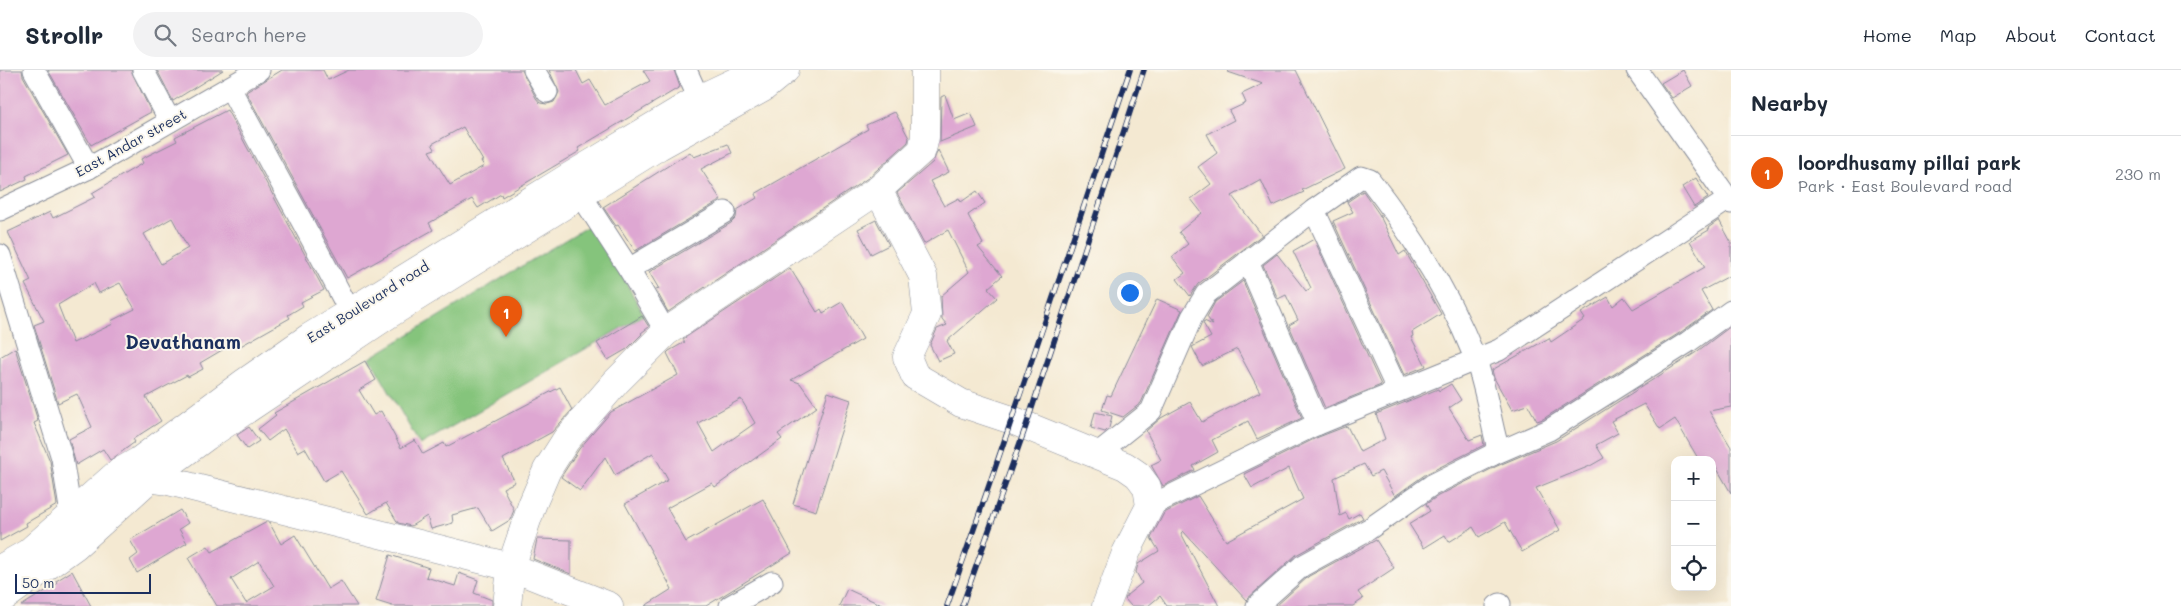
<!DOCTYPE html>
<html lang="en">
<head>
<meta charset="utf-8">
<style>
	body { margin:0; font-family:Mali,sans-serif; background:#f2f2f3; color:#1f2937 }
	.controls { position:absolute; right:15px; bottom:15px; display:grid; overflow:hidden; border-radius:10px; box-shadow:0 5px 20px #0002 }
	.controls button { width:45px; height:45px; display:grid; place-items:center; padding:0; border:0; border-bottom:1px solid #e0e1e3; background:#fff; color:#1f2937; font:25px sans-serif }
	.scale { position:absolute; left:15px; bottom:12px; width:136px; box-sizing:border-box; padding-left:5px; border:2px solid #1b2f5e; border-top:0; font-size:14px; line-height:18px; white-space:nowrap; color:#1b2f5e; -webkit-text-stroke:4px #fbf7ec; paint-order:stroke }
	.you { position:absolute; left:1129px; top:222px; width:18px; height:18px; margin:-12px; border:4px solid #fff; border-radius:50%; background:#1a73e8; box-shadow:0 0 0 8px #1a73e833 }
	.badge { display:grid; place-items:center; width:32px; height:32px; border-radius:50%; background:#ea580c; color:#fff; font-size:16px; font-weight:700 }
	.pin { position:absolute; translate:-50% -41px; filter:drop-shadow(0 1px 2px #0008) }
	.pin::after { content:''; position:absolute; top:26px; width:18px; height:15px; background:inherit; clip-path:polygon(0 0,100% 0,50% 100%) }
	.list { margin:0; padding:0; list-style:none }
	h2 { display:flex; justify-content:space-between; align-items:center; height:65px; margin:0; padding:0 20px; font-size:21px }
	h2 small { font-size:16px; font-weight:400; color:#747a83 }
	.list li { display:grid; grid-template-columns:32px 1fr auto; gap:15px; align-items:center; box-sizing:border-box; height:75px; padding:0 20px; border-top:1px solid #e0e1e3 }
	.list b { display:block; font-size:19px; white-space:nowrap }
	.list p { margin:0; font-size:16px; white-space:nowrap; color:#747a83 }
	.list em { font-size:16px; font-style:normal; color:#747a83 }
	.icon { flex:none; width:28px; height:28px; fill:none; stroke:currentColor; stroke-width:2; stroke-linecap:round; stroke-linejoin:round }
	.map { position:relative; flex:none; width:1731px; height:536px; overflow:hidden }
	header { display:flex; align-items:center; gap:30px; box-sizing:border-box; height:70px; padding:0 25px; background:#fff; border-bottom:1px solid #e0e1e3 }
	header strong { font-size:24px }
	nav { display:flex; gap:28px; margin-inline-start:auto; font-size:18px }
	.search { width:350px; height:45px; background:#f2f2f3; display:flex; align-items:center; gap:12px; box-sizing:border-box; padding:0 18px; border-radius:28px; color:#747a83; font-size:19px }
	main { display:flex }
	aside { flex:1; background:#fff }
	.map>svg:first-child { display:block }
	.green { fill:#85c47c; stroke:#507a6d }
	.building { fill:#dea7d2; fill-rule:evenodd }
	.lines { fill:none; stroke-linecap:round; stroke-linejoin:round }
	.street-casing { stroke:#888c98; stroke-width:23 }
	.secondary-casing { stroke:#888c98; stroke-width:29 }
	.street { stroke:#fff; stroke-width:21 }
	.secondary { stroke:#fff; stroke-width:28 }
	.rail-casing { stroke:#1b2f5e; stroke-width:5.5 }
	.rail { stroke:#fbf7ec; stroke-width:4; stroke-dasharray:11; stroke-linecap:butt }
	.labels { text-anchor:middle; stroke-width:4; stroke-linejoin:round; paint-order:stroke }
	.street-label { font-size:14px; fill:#1b2f5e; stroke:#fbf7ec }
	.district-label { font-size:19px; font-weight:bold; fill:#1b2f5e; stroke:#fbf7ec }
</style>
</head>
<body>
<header>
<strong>Strollr</strong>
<div class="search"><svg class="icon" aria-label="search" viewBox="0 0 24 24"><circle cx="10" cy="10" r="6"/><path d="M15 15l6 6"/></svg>Search here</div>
<nav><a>Home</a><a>Map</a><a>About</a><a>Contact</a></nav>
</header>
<main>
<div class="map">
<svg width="1731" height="536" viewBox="0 0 1731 536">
	<rect width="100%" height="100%" fill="#fbf7ec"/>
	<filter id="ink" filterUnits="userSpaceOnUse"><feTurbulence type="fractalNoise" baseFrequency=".02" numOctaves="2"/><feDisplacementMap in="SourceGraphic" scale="10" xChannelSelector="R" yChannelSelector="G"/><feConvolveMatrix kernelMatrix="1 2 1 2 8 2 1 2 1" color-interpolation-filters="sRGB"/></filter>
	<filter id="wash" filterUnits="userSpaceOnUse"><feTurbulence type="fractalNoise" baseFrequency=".0096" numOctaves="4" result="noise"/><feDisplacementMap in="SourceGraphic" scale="20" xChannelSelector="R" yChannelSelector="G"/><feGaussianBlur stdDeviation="1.12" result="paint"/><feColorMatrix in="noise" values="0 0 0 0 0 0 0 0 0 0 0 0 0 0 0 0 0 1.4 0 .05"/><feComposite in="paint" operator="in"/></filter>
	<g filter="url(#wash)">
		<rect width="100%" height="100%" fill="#f4e9d2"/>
		<path class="green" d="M593 153 644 245 420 375 370 288Z"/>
		<g id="blocks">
			<g class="building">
				<path d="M0 0H22L23 6 68 85 26 106 27 109 0 122Z"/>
				<path d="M48 0H131L151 42 91 75Z"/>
				<path d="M157 0H223L173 31Z"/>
				<path d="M282 0H323L328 10 349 0H522L536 28 540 33 547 34 554 32 559 22 549 0H576L583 14 590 10 605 35 650 11 643 0H674L680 17 578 78 580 81 502 127 501 124 478 138 472 129 429 153 433 160 347 208 246 22ZM463 57 483 91H481L484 96 450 115 429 81 435 79 432 74Z"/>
				<path d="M1229 0H1296L1345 99 1302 120 1304 122 1273 136 1261 110 1232 126 1262 165 1198 214 1190 226 1177 209 1185 203 1172 187 1188 174 1179 162 1202 143 1191 129 1211 114 1198 97 1217 83 1207 64 1234 50 1229 41 1246 33 1242 24 1263 14 1228 2Z"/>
				<path d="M1683 0 1692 16 1672 28 1661 13Z"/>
				<path d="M945 25 954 50 971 43 977 57 940 72 941 27Z"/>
				<path d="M227 40 324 220 301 232 303 236 288 245 290 248 237 278 234 273 200 293 203 299 188 307 187 305 146 327 161 351 133 369 135 372 112 389 110 390 103 379 76 395 69 369 92 357 77 324 58 333 34 255 44 251 25 214 31 211 8 162 50 142 53 148 95 127 92 123 143 93 141 89 177 71 175 67ZM172 148 188 178 161 194 144 164ZM94 213 99 223 120 213 135 239 111 251 113 254 73 273 58 235Z"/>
				<path d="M895 42 909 68 908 72 868 108 668 242 656 220 659 219 649 202 731 153 736 148 737 140 757 128 755 124 868 59 866 55Z"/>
				<path d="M728 74 732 83 701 99 721 130 635 181 618 155 616 156 603 137 690 82 694 87Z"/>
				<path d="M938 80 949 102 930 111 944 136 959 128 961 132 977 121 985 133 968 145 983 174 978 177 1002 206 988 218 997 228 947 271 954 284 938 291 930 275 937 259 947 255 942 249 941 226 969 202 948 160 924 174 897 123 933 92Z"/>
				<path d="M1696 108 1708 128 1694 137 1682 117Z"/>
				<path d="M1363 121 1379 144 1399 185 1405 181 1441 244 1412 262 1413 266 1411 267 1426 296 1404 305 1333 151 1353 142 1347 132Z"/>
				<path d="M876 150 889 175 871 184 858 159Z"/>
				<path d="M1719 150 1731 172V205L1701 221 1712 240 1681 262 1543 349 1537 351 1528 335 1512 340 1494 308 1492 300 1549 268 1551 272 1585 249 1581 243 1608 227 1613 236 1624 227 1633 239 1705 197 1690 171 1709 160 1708 158Z"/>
				<path d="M1314 169 1381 315 1325 338 1289 255 1298 250 1286 225 1278 229 1263 195 1277 184 1306 221 1311 218 1293 181Z"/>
				<path d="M790 198 817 242 821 239 823 243 842 232 863 269 791 310 800 313 817 337 778 364 782 369 715 417 712 413 667 438 686 472 763 429 792 483 706 536H645L672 519 625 434 668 410 653 383 615 405 605 387 580 421 561 407 579 379 611 342 678 305 667 283 669 281 685 272 683 269ZM741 329 755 353 714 382 698 353Z"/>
				<path d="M1243 211 1302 348 1257 369 1248 351 1212 370 1218 382 1193 396 1195 400 1163 416 1151 395 1161 390 1146 361 1161 348 1190 332 1202 352 1260 322 1237 279 1202 296 1192 277 1211 267 1203 253 1204 251 1213 255 1207 247 1215 232Z"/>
				<path d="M1157 229 1182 240 1141 333 1123 347 1102 340 1107 325 1111 326Z"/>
				<path d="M642 246 649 257 641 263 642 264 627 279 608 290 597 273Z"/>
				<path d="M1731 256V337L1709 341 1731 377V423L1712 390H1699L1675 349 1660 359 1644 334 1611 351 1618 363 1596 375 1604 388 1590 396 1536 418 1560 460 1522 482 1505 452 1479 467 1473 457 1449 472 1445 465 1424 478 1409 454 1430 441 1426 434 1438 426 1497 396 1556 371 1695 283Z"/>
				<path d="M15 278 38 351 34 353 50 391 57 435 26 453 27 456 0 471V287Z"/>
				<path d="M365 291 376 310 359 320 374 345 381 341 401 378 415 370 423 384 444 373 446 377 560 317 572 340 552 362 503 389 515 412 503 418 514 440 510 450 492 461 478 438 452 445 453 453 431 459 427 446 411 456 398 453 386 433 368 444 341 401 324 411 305 378 298 382 284 359 268 371 258 359 276 345 274 343Z"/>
				<path d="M1451 314 1461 330 1449 338 1469 370 1482 365 1484 375 1426 404 1395 426 1381 401 1371 406 1364 394 1334 408 1340 446 1346 443 1349 449 1360 443 1363 448 1296 485 1246 530 1183 461 1181 463 1219 536H1167L1160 526 1148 536H1131L1125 529 1127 525 1142 513 1136 502 1138 494 1159 481 1151 468 1164 443 1198 426 1226 471 1303 429 1289 398 1252 418 1244 404 1316 368 1347 356 1360 382 1385 369 1376 344 1438 319 1439 321Z"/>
				<path d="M828 322 851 330 816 441 793 434Z"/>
				<path d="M1095 342 1112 346 1109 358 1105 362 1091 358Z"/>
				<path d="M249 357 259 371 247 379 237 365Z"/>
				<path d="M180 440 188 453 179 459 187 473 137 503 130 490 138 484 130 470Z"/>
				<path d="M267 452H269L281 474 295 465 328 519 341 511 357 536H217L188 488 208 476 212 482ZM259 491 274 516 246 533 231 509Z"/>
				<path d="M537 469 571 470V504L533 489Z"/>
				<path d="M1376 470 1394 498 1358 522 1363 529 1353 536H1276L1309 506Z"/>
				<path d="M390 485 429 498 426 507 455 516 459 503 478 510 474 523 492 530V536H392L376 531Z"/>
				<path d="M72 501 91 536H21L57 514 56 511Z"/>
				<path d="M847 519 884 536H839Z"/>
			</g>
		</g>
	</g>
	<g filter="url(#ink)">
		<use href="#blocks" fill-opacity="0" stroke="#888c98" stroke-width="1"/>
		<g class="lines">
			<defs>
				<g id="street">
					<path d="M34 0 89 98"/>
					<path d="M143 0 170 51"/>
					<path d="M534 0 547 22"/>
					<path d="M686 0 699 29"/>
					<path d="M1637 0 1731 133"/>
					<path d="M230 18C270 94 312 168 351 244"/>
					<path d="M581 125 629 199 666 262"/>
					<path d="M0 140 89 98 259 0"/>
					<path d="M1314 140 1398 321"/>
					<path d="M0 185 62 388 71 444"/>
					<path d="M1248 191 1318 354"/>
					<path d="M629 199 725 142"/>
					<path d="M1097 384 1151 341 1192 247 1206 224 1314 140 1361 107 1370 110C1412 164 1450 225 1475 288 1485 314 1489 343 1496 370L1497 378 1492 385 1432 415 1369 459 1302 496 1257 536"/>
					<path d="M1492 385 1549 360 1688 272 1731 241"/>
					<path d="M1150 436 1311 357 1499 280 1729 129"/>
					<path d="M730 536 772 512"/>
					<path d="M1497 536 1500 534"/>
				</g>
				<g id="secondary">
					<path d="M925 0V67L922 80 878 120 923 206 927 244 907 287 915 306 961 333 1012 350 1125 396 1138 405 1147 417 1150 436 1126 483 1106 536"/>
					<path d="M139 407 168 411 511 497 609 536"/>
					<path d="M0 499 28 483 118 403 139 391 244 313 310 267 569 107 699 29 760 0"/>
					<path d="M0 530 75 476 150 408 207 366 389 244 659 76 763 18 785 0"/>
					<path d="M507 536 511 497 532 435 547 400 566 370 616 312 666 262 878 120"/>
				</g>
			</defs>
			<use href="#street" class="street-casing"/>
			<use href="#secondary" class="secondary-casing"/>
			<use href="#street" class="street"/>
			<use href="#secondary" class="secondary"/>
			<defs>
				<g id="rail">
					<path d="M947 536C1010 358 1069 179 1130 0"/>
					<path d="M962 536 1026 356 1144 0"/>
				</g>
			</defs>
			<use href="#rail" class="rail-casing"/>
			<use href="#rail" class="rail"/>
		</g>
	</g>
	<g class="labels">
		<g class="street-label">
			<text transform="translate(131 73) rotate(-29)" y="5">East Andar street</text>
			<text transform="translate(368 232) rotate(-32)" y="5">East Boulevard road</text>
		</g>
		<g class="district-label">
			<text x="183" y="279">Devathanam</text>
		</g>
	</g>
</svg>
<div class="controls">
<button>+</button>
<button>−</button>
<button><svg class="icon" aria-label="locate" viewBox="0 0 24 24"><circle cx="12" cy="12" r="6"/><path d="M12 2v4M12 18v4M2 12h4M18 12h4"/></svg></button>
</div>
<div class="scale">50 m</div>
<div class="you"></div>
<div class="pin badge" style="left:506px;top:267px">1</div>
</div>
<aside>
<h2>Nearby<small></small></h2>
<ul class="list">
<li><span class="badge">1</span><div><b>loordhusamy pillai park</b><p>Park · East Boulevard road</p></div><em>230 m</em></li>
</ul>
</aside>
</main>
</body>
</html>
